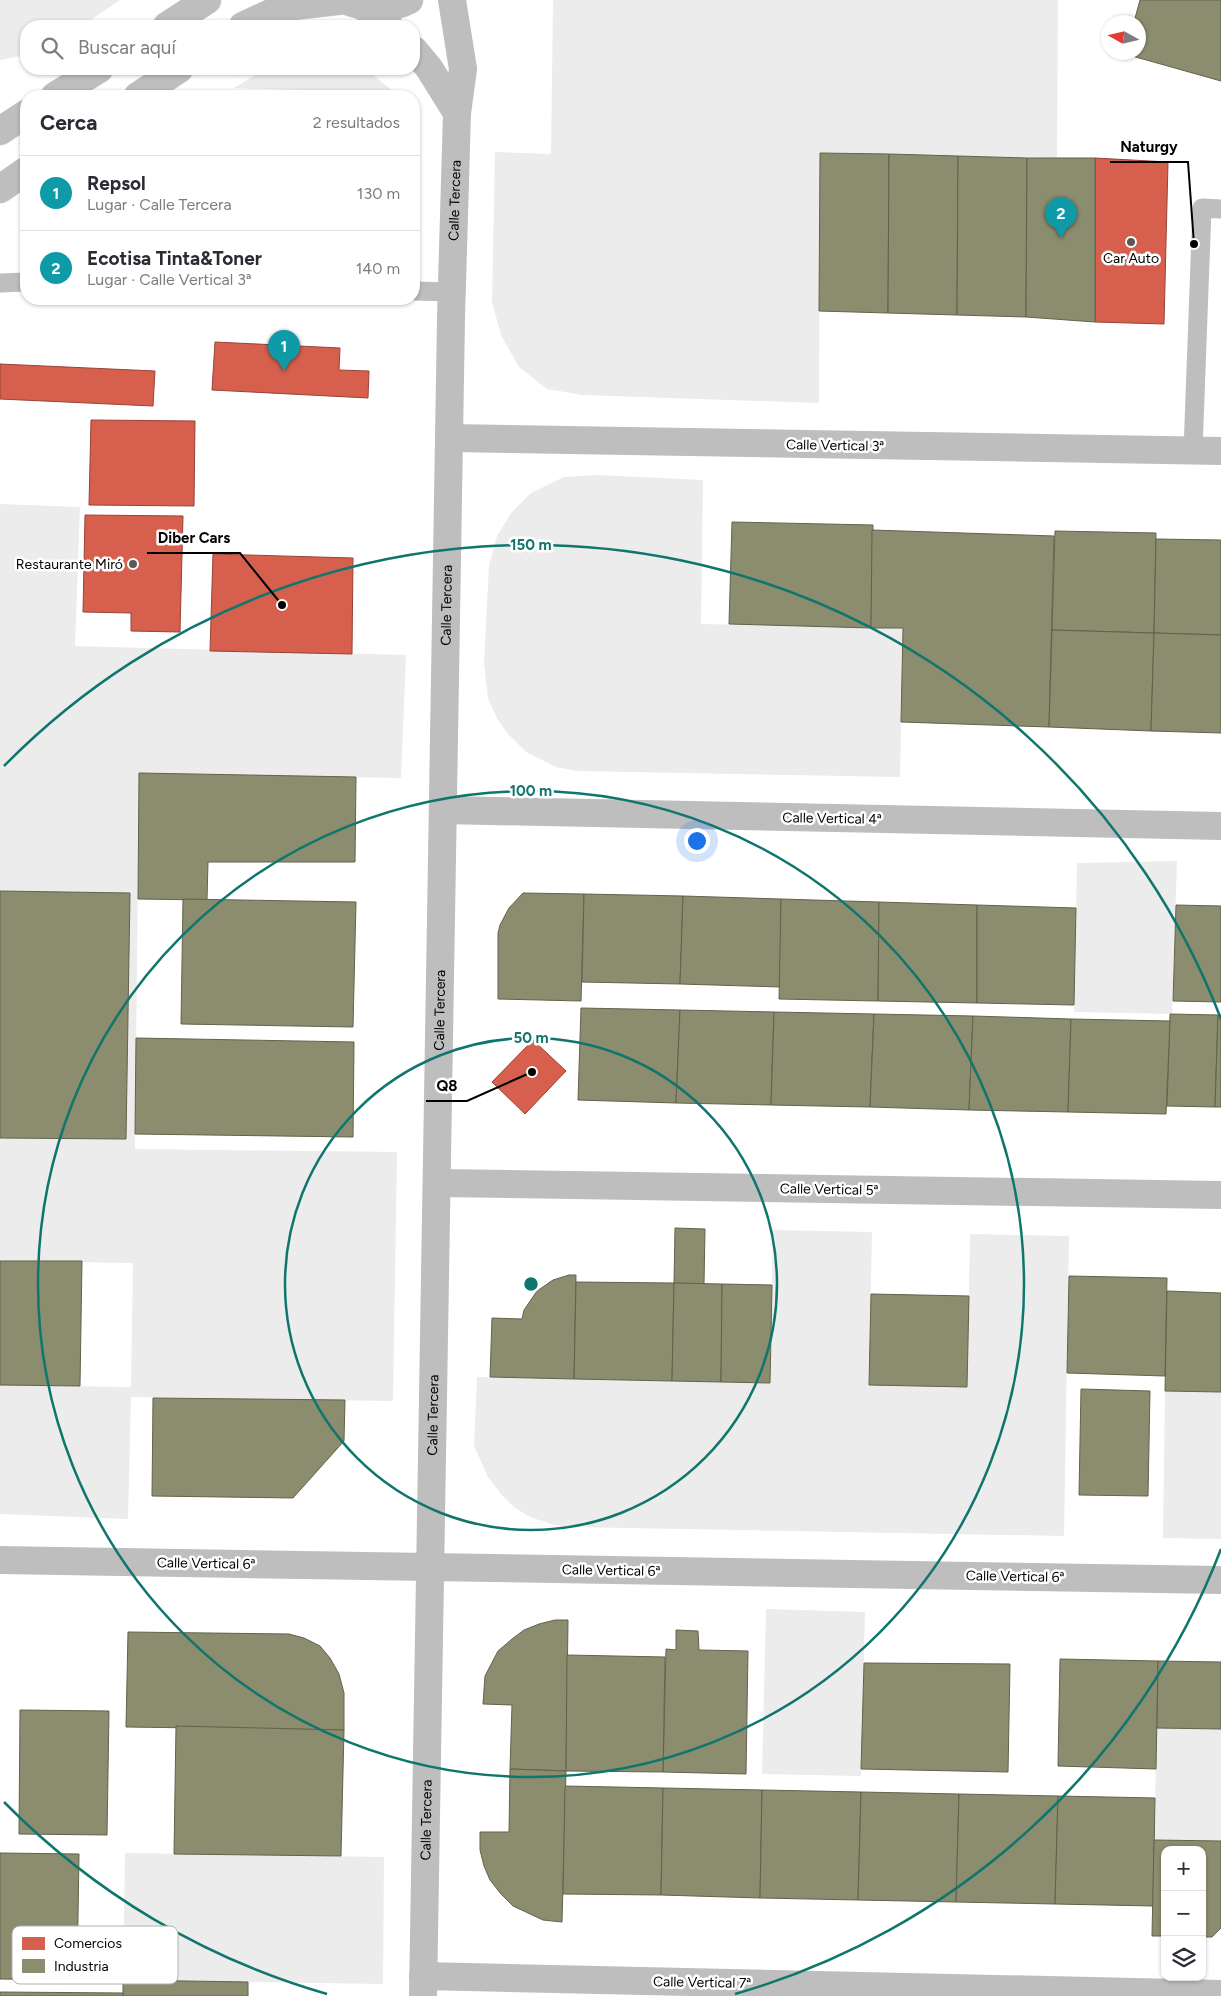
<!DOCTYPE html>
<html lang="es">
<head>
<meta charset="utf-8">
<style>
	body { margin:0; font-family:Figtree,sans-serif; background:#f2f2f3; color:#2b2b33 }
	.controls { position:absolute; right:15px; bottom:15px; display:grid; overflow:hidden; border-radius:10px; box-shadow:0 1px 4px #0004 }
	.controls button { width:45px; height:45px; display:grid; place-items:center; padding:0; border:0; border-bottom:1px solid #e1e1e2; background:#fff; color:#2b2b33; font:25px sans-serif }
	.compass { position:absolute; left:1101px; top:15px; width:45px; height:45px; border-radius:50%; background:#fff; box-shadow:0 1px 4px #0004; rotate:278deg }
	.you { position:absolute; left:696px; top:840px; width:18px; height:18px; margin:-12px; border:4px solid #fff; border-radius:50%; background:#1a73e8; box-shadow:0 0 0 8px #1a73e833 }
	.badge { display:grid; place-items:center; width:32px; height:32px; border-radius:50%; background:#111827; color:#fff; font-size:16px; font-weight:700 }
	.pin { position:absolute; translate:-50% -41px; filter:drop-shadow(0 1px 2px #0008) }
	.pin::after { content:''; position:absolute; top:26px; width:18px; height:15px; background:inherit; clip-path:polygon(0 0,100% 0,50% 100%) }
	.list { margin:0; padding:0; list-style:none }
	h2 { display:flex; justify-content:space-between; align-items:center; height:65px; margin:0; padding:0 20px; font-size:21px }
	h2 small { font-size:16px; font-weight:400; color:#7c7c81 }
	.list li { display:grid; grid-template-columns:32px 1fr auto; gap:15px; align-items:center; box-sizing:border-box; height:75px; padding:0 20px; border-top:1px solid #e1e1e2 }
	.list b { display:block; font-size:19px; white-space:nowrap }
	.list p { margin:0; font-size:16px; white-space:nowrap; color:#7c7c81 }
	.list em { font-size:16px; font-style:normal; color:#7c7c81 }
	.icon { flex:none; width:28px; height:28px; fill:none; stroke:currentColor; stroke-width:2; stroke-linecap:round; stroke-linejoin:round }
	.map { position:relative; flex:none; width:1221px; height:1996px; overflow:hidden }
	.search { position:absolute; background:#fff; box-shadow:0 1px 4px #0004; left:20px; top:20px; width:400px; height:55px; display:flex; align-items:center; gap:12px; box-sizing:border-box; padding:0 18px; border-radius:20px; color:#7c7c81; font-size:19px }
	.panel { position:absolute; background:#fff; box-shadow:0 1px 4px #0004; left:20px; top:90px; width:400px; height:215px; border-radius:20px }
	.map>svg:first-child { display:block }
	.green { fill:#ececec }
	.shops { fill:#d6604d; stroke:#964336 }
	.industry { fill:#8c8c6e; stroke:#62624d }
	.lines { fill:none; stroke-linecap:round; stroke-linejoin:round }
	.primary-casing { stroke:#dbdbdb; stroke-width:29 }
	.path { stroke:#b9b9b9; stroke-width:3; stroke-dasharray:1 2.5; stroke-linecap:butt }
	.service { stroke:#bebebe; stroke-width:19 }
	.minor { stroke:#bebebe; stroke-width:28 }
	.primary { stroke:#bebebe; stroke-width:28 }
	.ring { fill:none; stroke:#0f766e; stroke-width:2.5 }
	.poi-dot { fill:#595959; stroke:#fff; stroke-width:2 }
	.labels { text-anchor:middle; stroke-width:5; stroke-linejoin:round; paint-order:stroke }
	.street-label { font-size:14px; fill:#000; stroke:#fff }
	.poi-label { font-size:14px; fill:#000; stroke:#fff }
	.key { fill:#fff; stroke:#b2b2b2; stroke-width:1 }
	.key-label { font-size:14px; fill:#000 }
	.centre { fill:#0f766e; stroke:#fff; stroke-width:2.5 }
	.ring-label { font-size:15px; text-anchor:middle; font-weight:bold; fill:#0f766e; stroke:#fff; stroke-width:5; stroke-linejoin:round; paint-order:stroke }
	.leader { fill:none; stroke:#000; stroke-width:2 }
	.callout-dot { fill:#000; stroke:#fff; stroke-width:2 }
	.callout-label { font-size:15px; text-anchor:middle; font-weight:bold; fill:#000; stroke:#fff; stroke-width:5; stroke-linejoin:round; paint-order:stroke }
</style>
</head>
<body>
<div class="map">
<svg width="1221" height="1996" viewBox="0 0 1221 1996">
	<rect width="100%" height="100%" fill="#fff"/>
	<g class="green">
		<path d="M0 0H120L82 26H26V55L0 60Z"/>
		<path d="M553 0H1058L1057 158 820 153 819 403 583 395 547 389 519 367 501 335 492 302 495 152 551 154Z"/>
		<path d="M265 69H366L395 93 234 88Z"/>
		<path d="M598 475 703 480 701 624 903 628 900 777 577 771 556 767 526 752 508 734 498 720 488 699 484 663 489 565 497 536 511 513 531 493 564 477Z"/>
		<path d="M0 504 80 507 75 646 406 655 401 778 139 774 135 1149 397 1152 393 1401 131 1397 128 1519 0 1514V1385L131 1387 133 1263 0 1261Z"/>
		<path d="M1177 861 1172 1014 1074 1012 1077 863Z"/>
		<path d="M773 1230 872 1232 869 1385 967 1387 970 1234 1069 1236 1064 1536 572 1527 554 1525 530 1517 515 1508 501 1494 488 1477 474 1446 477 1377 770 1383Z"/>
		<path d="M1165 1391 1221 1392V1539L1163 1538Z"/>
		<path d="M766 1609 865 1612 861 1776 762 1774Z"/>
		<path d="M1157 1728 1221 1729V1841L1154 1840Z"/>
		<path d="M125 1853 384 1857 383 1984 123 1980Z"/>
	</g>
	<g class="shops">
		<path d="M1095 158 1168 162 1164 324 1095 322Z"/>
		<path d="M215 342 340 348 339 370 369 371 368 398 212 390Z"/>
		<path d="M0 364 155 371 153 406 0 399Z"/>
		<path d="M91 420 195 421 194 506 89 505Z"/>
		<path d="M85 515 183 516 180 632 131 631V613L83 612Z"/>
		<path d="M213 554 353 558 352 654 210 651Z"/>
		<path d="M533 1040 566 1071 525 1114 492 1082Z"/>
	</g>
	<g class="industry">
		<path d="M1140 0H1221V81L1125 54 1138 52V22H1134Z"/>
		<path d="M820 153 889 154 888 313 819 311Z"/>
		<path d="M889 154 958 156 957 315 888 313Z"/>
		<path d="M958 156 1027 158 1026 317 957 315Z"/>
		<path d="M1027 158H1095V322L1026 317Z"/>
		<path d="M732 522 873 525 871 628 729 624Z"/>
		<path d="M872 530 1054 536 1049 727 901 722 903 628H871Z"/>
		<path d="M1055 531 1156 533 1154 633 1052 630Z"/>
		<path d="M1156 539 1221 540V635L1154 633Z"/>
		<path d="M1052 630 1154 633 1151 731 1049 727Z"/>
		<path d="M1154 633 1221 635V733L1151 731Z"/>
		<path d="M139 773 356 777 355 862H208L207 900 138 899Z"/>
		<path d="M0 891 130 893 126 1139 0 1138Z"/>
		<path d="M523 893 584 894 581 1001 498 999V933L500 925 509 908Z"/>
		<path d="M584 894 683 896 680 984 582 982Z"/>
		<path d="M683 896 781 899 780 987 680 984Z"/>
		<path d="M183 899 356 902 353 1027 181 1024Z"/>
		<path d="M781 899 879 902 878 1001 779 999Z"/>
		<path d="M879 902 977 905V1003L878 1001Z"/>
		<path d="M977 905 1076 908 1074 1005 977 1003Z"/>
		<path d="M1176 905 1221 906V1002L1173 1001Z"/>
		<path d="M581 1008 680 1010 676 1103 578 1100Z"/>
		<path d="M680 1010 774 1012 771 1105 676 1103Z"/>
		<path d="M774 1012 874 1014 870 1107 771 1105Z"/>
		<path d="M874 1014 973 1016 969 1110 870 1107Z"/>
		<path d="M1170 1014 1218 1015 1215 1107 1167 1106Z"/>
		<path d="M1218 1015H1221V1107H1215Z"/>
		<path d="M973 1016 1071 1019 1068 1112 969 1110Z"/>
		<path d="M1071 1019 1170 1021 1166 1114 1068 1112Z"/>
		<path d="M136 1038 354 1042 353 1137 135 1134Z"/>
		<path d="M675 1228 705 1229 704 1284 674 1283Z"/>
		<path d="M0 1261H82L80 1386 0 1385Z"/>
		<path d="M569 1275H576L574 1379 490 1377 492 1318 522 1319 524 1310 537 1291 553 1280Z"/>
		<path d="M1069 1276 1167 1278 1165 1376 1067 1373Z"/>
		<path d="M576 1282 674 1283 672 1381 574 1379Z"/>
		<path d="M674 1283 722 1284 721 1382 672 1381Z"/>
		<path d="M722 1284 772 1285 770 1383 721 1382Z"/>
		<path d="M1167 1291 1221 1293V1392L1165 1391Z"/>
		<path d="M871 1294 969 1296 967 1387 869 1385Z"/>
		<path d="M1081 1389 1150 1391 1148 1496 1079 1495Z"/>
		<path d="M153 1398 345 1400 344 1441 293 1498 152 1496Z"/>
		<path d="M555 1620H568L566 1771 510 1769 512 1705 483 1704 485 1676 498 1651 512 1639 524 1630 539 1624Z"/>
		<path d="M676 1630 698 1631 699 1650 748 1651 746 1774 663 1772 666 1649 676 1650Z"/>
		<path d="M128 1632 289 1634 304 1638 320 1646 330 1658 339 1674 344 1693V1730L126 1727Z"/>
		<path d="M567 1655 665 1657 663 1772 566 1771Z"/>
		<path d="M1060 1659 1158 1661 1156 1769 1058 1766Z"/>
		<path d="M1158 1661 1221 1662V1729L1157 1728Z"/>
		<path d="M864 1663 1010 1664 1008 1772 861 1769Z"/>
		<path d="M20 1710 109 1711 107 1835 19 1834Z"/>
		<path d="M176 1726 344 1730 341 1856 174 1854Z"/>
		<path d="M510 1769 566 1771 562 1922 543 1920 513 1906 501 1894 490 1880 484 1866 480 1850V1832H509Z"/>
		<path d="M565 1786 663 1788 661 1895 563 1894Z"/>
		<path d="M663 1788 762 1790 760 1898 661 1895Z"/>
		<path d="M762 1790 861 1792 858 1900 760 1898Z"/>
		<path d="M861 1792 959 1794 956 1902 858 1900Z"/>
		<path d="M959 1794 1058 1796 1055 1904 956 1902Z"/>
		<path d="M1058 1796 1155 1798 1153 1906 1055 1904Z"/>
		<path d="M1154 1840 1221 1841V1928L1212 1937H1202V1850H1165V1936H1152Z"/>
		<path d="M0 1853 79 1854 77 1980 0 1979Z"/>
		<path d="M123 1980 248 1982V1996H123Z"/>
		<path d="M0 1992 123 1993V1996H0Z"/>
	</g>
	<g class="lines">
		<defs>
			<g id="primary">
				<path d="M344 0C365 8 388 11 409 0"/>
				<path d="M167 26 207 0"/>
				<path d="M243 26 284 7 345 0"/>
				<path d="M55 96 99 69"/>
				<path d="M138 96 179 69"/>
				<path d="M0 131 26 114"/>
				<path d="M0 189 26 171"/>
			</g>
		</defs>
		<use href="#primary" class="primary-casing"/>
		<g class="path">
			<path d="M233 69 237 75"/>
			<path d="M404 96 405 91"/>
		</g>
		<g class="service">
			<path d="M0 283 26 282"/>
			<path d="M414 291 452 292"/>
			<path d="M1193 451 1202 208 1221 209"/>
		</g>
		<g class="minor">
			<path d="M364 7 389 26"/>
			<path d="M414 50 429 68 457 113"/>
			<path d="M449 438 1221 451"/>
			<path d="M443 810 1221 826"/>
			<path d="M437 1183 1221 1195"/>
			<path d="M0 1560 1221 1580"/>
			<path d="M423 1976 1221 1994"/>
			<path id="s1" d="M423 1996 451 318 457 113 463 69 452 0"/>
		</g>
		<use href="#primary" class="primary"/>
	</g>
	<g class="ring">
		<circle cx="531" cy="1284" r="246"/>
		<circle cx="531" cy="1284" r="493"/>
		<path d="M1221 1549A739 739 0 0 1 735 1994M327 1994A739 739 0 0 1 4 1802M4 766A739 739 0 0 1 1221 1019"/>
	</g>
	<g class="poi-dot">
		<circle cx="1131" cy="242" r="5"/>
		<circle cx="133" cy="564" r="5"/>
	</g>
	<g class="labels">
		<g class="street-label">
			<text dy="5" stroke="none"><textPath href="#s1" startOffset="1796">Calle Tercera</textPath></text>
			<text transform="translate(835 445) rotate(1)" y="5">Calle Vertical 3ª</text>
			<text dy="5" stroke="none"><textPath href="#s1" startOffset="1391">Calle Tercera</textPath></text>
			<text transform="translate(832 818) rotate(1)" y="5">Calle Vertical 4ª</text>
			<text dy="5" stroke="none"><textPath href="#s1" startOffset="986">Calle Tercera</textPath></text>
			<text transform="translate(829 1189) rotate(1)" y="5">Calle Vertical 5ª</text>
			<text dy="5" stroke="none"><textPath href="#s1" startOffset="581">Calle Tercera</textPath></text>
			<text transform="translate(206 1563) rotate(1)" y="5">Calle Vertical 6ª</text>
			<text transform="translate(611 1570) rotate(1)" y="5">Calle Vertical 6ª</text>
			<text transform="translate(1015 1576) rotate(1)" y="5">Calle Vertical 6ª</text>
			<text dy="5" stroke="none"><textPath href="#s1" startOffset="176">Calle Tercera</textPath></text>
			<text transform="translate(702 1982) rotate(1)" y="5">Calle Vertical 7ª</text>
		</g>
		<g class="poi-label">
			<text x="1131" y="263">Car Auto</text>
			<text x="123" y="569" text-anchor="end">Restaurante Miró</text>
		</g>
	</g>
	<rect x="12" y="1926" width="166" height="58" rx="8" class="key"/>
	<rect x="22" y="1937" width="23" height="13" fill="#d6604d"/>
	<rect x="22" y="1959" width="23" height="14" fill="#8c8c6e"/>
	<g class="key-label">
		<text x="54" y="1948">Comercios</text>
		<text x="54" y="1971">Industria</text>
	</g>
	<circle cx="531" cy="1284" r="8" class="centre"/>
	<g class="ring-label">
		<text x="531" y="550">150 m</text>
		<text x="531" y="796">100 m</text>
		<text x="531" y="1043">50 m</text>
	</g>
	<path class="leader" d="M1194 244L1188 162H1110M282 605L240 553H147M532 1072L467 1101H426"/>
	<g class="callout-dot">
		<circle cx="1194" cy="244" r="5"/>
		<circle cx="282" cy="605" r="5"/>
		<circle cx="532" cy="1072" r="5"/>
	</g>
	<g class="callout-label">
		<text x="1149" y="152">Naturgy</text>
		<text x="194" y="543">Diber Cars</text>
		<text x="447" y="1091">Q8</text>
	</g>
</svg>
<div class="controls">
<button>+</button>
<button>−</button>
<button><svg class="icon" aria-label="layers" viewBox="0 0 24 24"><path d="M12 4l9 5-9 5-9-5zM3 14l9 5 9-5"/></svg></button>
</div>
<svg class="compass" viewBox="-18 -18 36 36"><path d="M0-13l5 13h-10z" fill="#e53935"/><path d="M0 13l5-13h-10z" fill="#7c7c81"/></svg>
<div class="you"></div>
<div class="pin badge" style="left:284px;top:371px;background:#0f9aa8">1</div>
<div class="pin badge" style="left:1061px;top:238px;background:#0f9aa8">2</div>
<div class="search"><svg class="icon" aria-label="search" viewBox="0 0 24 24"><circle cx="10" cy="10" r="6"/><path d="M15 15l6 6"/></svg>Buscar aquí</div>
<section class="panel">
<h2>Cerca<small>2 resultados</small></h2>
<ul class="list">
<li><span class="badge" style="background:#0f9aa8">1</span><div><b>Repsol</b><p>Lugar · Calle Tercera</p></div><em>130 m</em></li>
<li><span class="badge" style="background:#0f9aa8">2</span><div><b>Ecotisa Tinta&amp;Toner</b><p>Lugar · Calle Vertical 3ª</p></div><em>140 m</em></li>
</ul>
</section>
</div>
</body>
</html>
